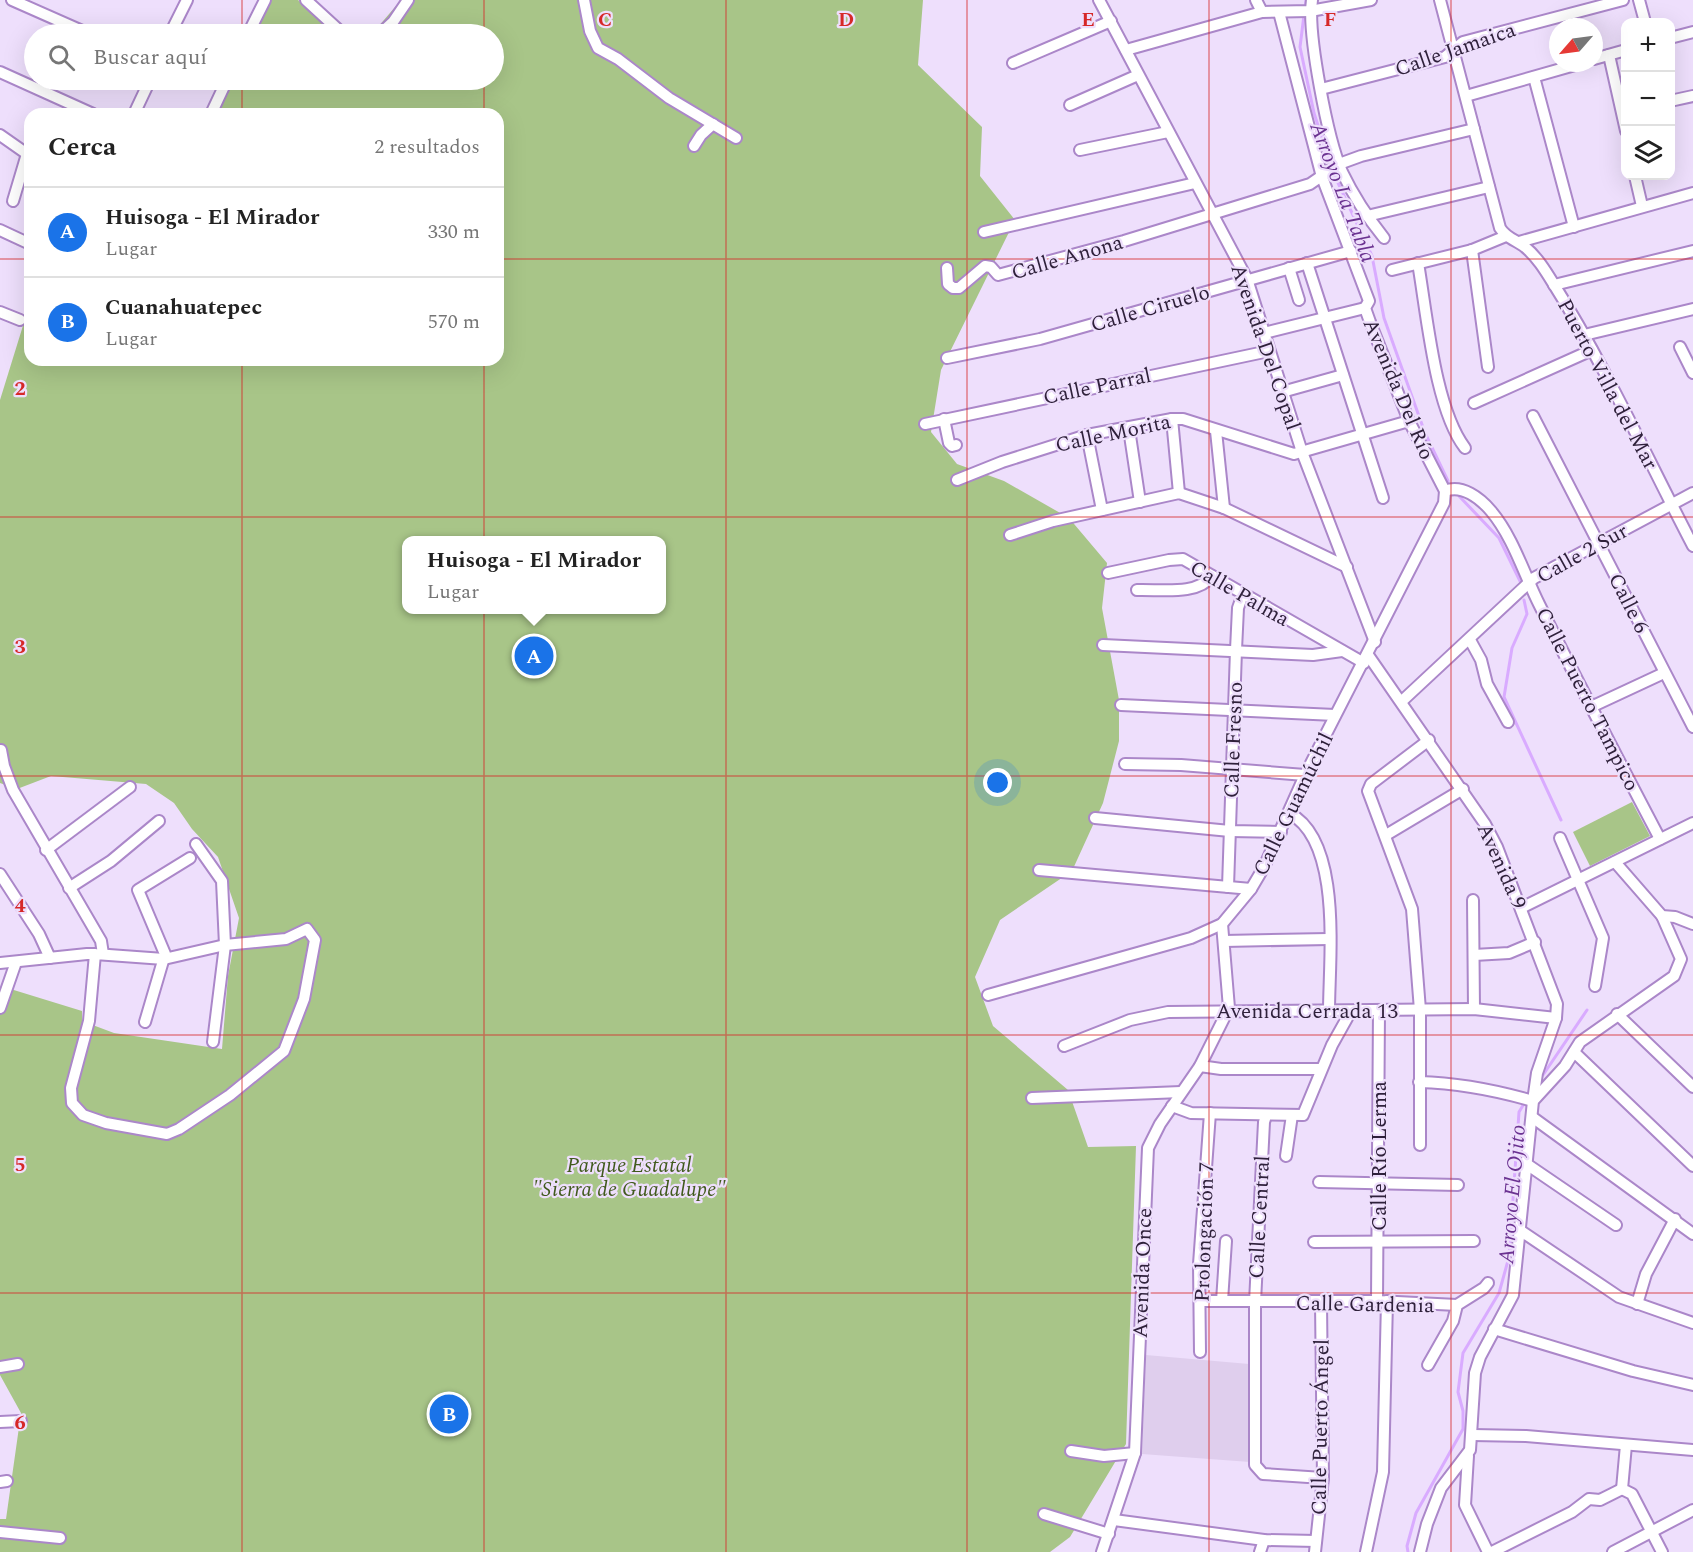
<!DOCTYPE html>
<html lang="es">
<head>
<meta charset="utf-8">
<style>
	body { margin:0; font-family:Spectral,serif; background:#f2f2f2; color:#222 }
	.controls { position:absolute; right:18px; top:18px; display:grid; overflow:hidden; border-radius:12px; box-shadow:0 6px 24px #0002 }
	.controls button { width:54px; height:54px; display:grid; place-items:center; padding:0; border:0; border-bottom:2px solid #e0e0e0; background:#fff; color:#222; font:30px sans-serif }
	.compass { position:absolute; left:1549px; top:18px; width:54px; height:54px; border-radius:50%; background:#fff; box-shadow:0 6px 24px #0002; rotate:242deg }
	.you { position:absolute; left:998px; top:783px; width:21px; height:21px; margin:-15px; border:4px solid #fff; border-radius:50%; background:#1a73e8; box-shadow:0 0 0 9px #1a73e833 }
	.badge { display:grid; place-items:center; width:39px; height:39px; border-radius:50%; background:#1a73e8; color:#fff; font-size:20px; font-weight:700 }
	.pin { position:absolute; translate:-50% -50%; border:3px solid #fff; box-shadow:0 2px 6px #0006 }
	.popup { position:absolute; left:402px; top:536px; width:264px; height:78px; box-sizing:border-box; display:grid; place-content:center; border-radius:12px; background:#fff; filter:drop-shadow(0 2px 4px #0005); font-size:20px; white-space:nowrap; color:#767676 }
	.popup b { font-size:22px; color:#222 }
	.popup::after { content:''; position:absolute; left:50%; top:100%; margin-left:-12px; border:12px solid transparent; border-top-color:#fff }
	.list { margin:0; padding:0; list-style:none }
	h2 { display:flex; justify-content:space-between; align-items:center; height:78px; margin:0; padding:0 24px; font-size:26px }
	h2 small { font-size:20px; font-weight:400; color:#767676 }
	.list li { display:grid; grid-template-columns:39px 1fr auto; gap:18px; align-items:center; box-sizing:border-box; height:90px; padding:0 24px; border-top:2px solid #e0e0e0 }
	.list b { display:block; font-size:22px; white-space:nowrap }
	.list p { margin:0; font-size:20px; white-space:nowrap; color:#767676 }
	.list em { font-size:20px; font-style:normal; color:#767676 }
	.icon { flex:none; width:33px; height:33px; fill:none; stroke:currentColor; stroke-width:2; stroke-linecap:round; stroke-linejoin:round }
	.map { position:relative; flex:none; width:1693px; height:1552px; overflow:hidden }
	.search { position:absolute; background:#fff; box-shadow:0 6px 24px #0002; left:24px; top:24px; width:480px; height:66px; display:flex; align-items:center; gap:15px; box-sizing:border-box; padding:0 21px; border-radius:33px; color:#767676; font-size:22px }
	.panel { position:absolute; background:#fff; box-shadow:0 6px 24px #0002; left:24px; top:108px; width:480px; height:258px; border-radius:18px }
	.map>svg:first-child { display:block }
	.built { fill:#dfceed }
	.green { fill:#a8c588; fill-rule:evenodd }
	.lines { fill:none; stroke-linecap:round; stroke-linejoin:round }
	.stream { stroke:#d9abff; stroke-width:3 }
	.minor-casing { stroke:#ab87c9; stroke-width:14 }
	.minor { stroke:#fff; stroke-width:10 }
	.grid { fill:none; stroke:#d62828; stroke-width:1.5; stroke-opacity:0.55 }
	.labels { text-anchor:middle; stroke-width:4.5; stroke-linejoin:round; paint-order:stroke }
	.street-label { font-size:21px; fill:#2f213b; stroke:#eedffc }
	.park-label { font-size:21px; font-style:italic; fill:#415a1d; stroke:#eedffc }
	.water-label { font-size:22px; font-style:italic; fill:#6b3291; stroke:#eedffc }
	.grid-label { font-size:20px; text-anchor:middle; font-weight:bold; fill:#d62828; stroke:#eedffc; stroke-width:4.5; stroke-linejoin:round; paint-order:stroke }
</style>
</head>
<body>
<div class="map">
<svg width="1693" height="1552" viewBox="0 0 1693 1552">
	<rect width="100%" height="100%" fill="#eedffc"/>
	<path class="built" d="M1146 1355 1249 1364 1250 1462 1142 1454Z"/>
	<g class="green">
		<path d="M267 0H298L338 34H248Z"/>
		<path d="M401 0H923L918 65 982 127 980 176 1015 220 941 370 931 432 957 464 1004 481 1069 518 1107 563 1102 608 1119 700V741L1103 803 1072 871 1000 920 975 977 993 1026 1068 1090 1088 1147 1136 1146 1126 1444 1070 1537 1050 1552H0V1519H6L21 1413 0 1375V998L4 987 82 1011V1021L114 1033 222 1049 228 976 239 918 218 857 192 829 174 803 146 784 51 776 17 789 0 783V400L30 303V360H498V114H201L206 112 223 80H494V34H372ZM406 540H662V610H406Z"/>
		<path d="M1632 802 1650 836 1590 866 1573 832Z"/>
	</g>
	<g class="lines">
		<g class="stream">
			<path d="M1305 8 1306 0"/>
			<path d="M1304 15 1300 47 1314 113 1331 166"/>
			<path d="M1333 172 1372 256 1384 318 1425 433 1448 481"/>
			<path d="M1459 496 1499 538 1520 581"/>
			<path d="M1524 600 1527 614 1512 648 1504 697 1561 820"/>
			<path d="M1543 1075 1587 1010"/>
			<path d="M1408 1552 1407 1546 1416 1513 1463 1429V1411L1458 1392 1463 1353 1499 1293 1509 1257 1519 1112 1525 1102"/>
		</g>
		<defs>
			<g id="minor">
				<path d="M12 0 89 34"/>
				<path d="M306 0 343 34"/>
				<path d="M584 0 590 31 598 48 618 59 669 98 736 138"/>
				<path d="M1099 0 1247 279 1302 452 1375 642"/>
				<path d="M1256 0 1262 12"/>
				<path d="M1312 0C1307 34 1328 140 1342 172 1353 195 1368 218 1384 238"/>
				<path d="M1440 0 1500 228C1506 238 1516 240 1525 247 1537 257 1545 270 1553 283 1606 367 1647 458 1693 546"/>
				<path d="M1639 0 1645 22"/>
				<path d="M170 34 187 0"/>
				<path d="M248 34 265 0"/>
				<path d="M380 34 393 22 408 0"/>
				<path d="M1670 38 1693 32"/>
				<path d="M1126 50 1262 12 1310 11 1371 0"/>
				<path d="M1609 55 1626 131"/>
				<path d="M1594 59 1626 50"/>
				<path d="M1013 63 1111 21"/>
				<path d="M0 72 93 114"/>
				<path d="M1534 77 1574 227"/>
				<path d="M1321 89 1445 57 1463 42 1623 0"/>
				<path d="M1466 96 1582 63"/>
				<path d="M1670 101 1693 96"/>
				<path d="M1070 105 1138 75"/>
				<path d="M134 114 150 80"/>
				<path d="M211 114 227 80"/>
				<path d="M0 135 30 156"/>
				<path d="M694 146 701 135 713 124"/>
				<path d="M1080 150 1168 132"/>
				<path d="M1635 176 1642 206"/>
				<path d="M13 201 27 154"/>
				<path d="M1367 216 1489 187"/>
				<path d="M0 230 30 244"/>
				<path d="M984 232 1195 183"/>
				<path d="M1519 242 1693 193"/>
				<path d="M1472 250 1488 367"/>
				<path d="M1307 263 1383 498"/>
				<path d="M1418 263C1427 315 1435 409 1465 448"/>
				<path d="M947 268 948 284 953 288H959L985 266 991 267 998 275 1124 241 1310 184 1339 164 1361 156 1474 129"/>
				<path d="M1289 268 1299 300"/>
				<path d="M1392 270 1472 250 1506 236"/>
				<path d="M1554 285 1693 251"/>
				<path d="M0 312 20 320"/>
				<path d="M1264 333 1365 308"/>
				<path d="M1584 335 1693 309"/>
				<path d="M1680 347 1693 373"/>
				<path d="M947 358 1040 339 1351 251"/>
				<path d="M1282 392 1343 375"/>
				<path d="M1474 403 1592 350"/>
				<path d="M1533 416 1693 727"/>
				<path d="M944 419 949 443 952 446 956 445"/>
				<path d="M1172 419 1179 493"/>
				<path d="M925 424 1269 351"/>
				<path d="M1129 429 1140 502"/>
				<path d="M1216 431 1224 508"/>
				<path d="M1087 435 1102 510"/>
				<path d="M957 480 1002 462 1087 435 1172 419H1183L1294 454 1409 421"/>
				<path d="M1445 491C1462 484 1480 498 1491 511 1513 537 1524 574 1539 604 1578 683 1619 761 1660 839"/>
				<path d="M1010 535 1053 521 1179 493 1224 508 1347 567"/>
				<path d="M1108 573 1169 560 1183 559 1364 663"/>
				<path d="M1137 590C1160 589 1197 596 1212 576"/>
				<path d="M1470 640 1481 660 1487 684 1508 722"/>
				<path d="M1103 645 1313 655 1342 651"/>
				<path d="M1368 655 1485 824 1497 847 1557 1004 1556 1018 1537 1073 1533 1101C1495 1090 1459 1083 1419 1082"/>
				<path d="M1402 701 1534 578 1693 493"/>
				<path d="M1121 705 1335 715"/>
				<path d="M1591 707 1664 673"/>
				<path d="M1 750 4 766 13 790 101 941 103 954"/>
				<path d="M1125 764 1181 765 1305 775"/>
				<path d="M1289 813C1343 841 1329 959 1329 1011"/>
				<path d="M1095 818 1230 831 1281 832"/>
				<path d="M1386 835 1463 789"/>
				<path d="M1560 838 1603 938 1595 986"/>
				<path d="M196 844 222 881 225 945 213 1042"/>
				<path d="M46 850 130 787"/>
				<path d="M1615 862 1662 916 1675 917 1693 924"/>
				<path d="M1039 870 1251 889"/>
				<path d="M0 874 39 934 50 958"/>
				<path d="M1228 887 1236 650 1238 608 1243 594"/>
				<path d="M69 888 111 861 159 821"/>
				<path d="M1473 900 1474 1009"/>
				<path d="M1521 908 1693 823"/>
				<path d="M1224 941 1329 939"/>
				<path d="M1474 955 1509 953 1535 942"/>
				<path d="M0 963 87 954H95L164 959 225 945 286 939 307 929 315 940 304 999 284 1051 230 1095 179 1129 167 1134 106 1123 83 1115 72 1103 71 1088 89 1021 95 954"/>
				<path d="M988 995 1191 938 1222 924 1251 889 1264 867 1305 775 1444 503 1445 491 1409 421 1370 322 1365 308 1369 301 1322 177 1279 12"/>
				<path d="M0 1008 16 962"/>
				<path d="M1617 1014 1693 1087"/>
				<path d="M145 1022 165 954 138 890 190 858"/>
				<path d="M1064 1046 1130 1020 1168 1012 1474 1009 1556 1018"/>
				<path d="M1574 1052 1693 1166"/>
				<path d="M1200 1066 1221 1069H1321"/>
				<path d="M1032 1098 1181 1092"/>
				<path d="M1172 1106 1191 1113 1303 1115 1332 1045 1351 1011"/>
				<path d="M1266 1116 1264 1122 1255 1302V1465L1263 1474 1323 1478"/>
				<path d="M1532 1117 1693 1234"/>
				<path d="M1420 1145V1010L1412 909 1368 791 1371 784 1429 740"/>
				<path d="M1286 1156 1292 1115"/>
				<path d="M1528 1165 1616 1225"/>
				<path d="M1319 1182 1458 1185"/>
				<path d="M1521 1231 1619 1297 1693 1323"/>
				<path d="M1314 1242 1474 1241"/>
				<path d="M1201 1301H1377L1457 1305"/>
				<path d="M1222 1301 1226 1241"/>
				<path d="M1377 1301 1379 1010"/>
				<path d="M1637 1304 1646 1274 1675 1219"/>
				<path d="M1494 1329 1633 1371 1693 1385"/>
				<path d="M1200 1352 1199 1264 1210 1113"/>
				<path d="M1428 1365 1453 1321 1457 1305 1484 1288 1488 1283"/>
				<path d="M0 1367 18 1364"/>
				<path d="M0 1422 21 1421"/>
				<path d="M1473 1435 1526 1436 1693 1450"/>
				<path d="M1626 1445 1622 1489 1632 1494 1662 1552"/>
				<path d="M1071 1451 1104 1456 1135 1453"/>
				<path d="M1468 1456 1465 1505 1488 1552"/>
				<path d="M0 1482 7 1481"/>
				<path d="M1044 1514 1109 1534"/>
				<path d="M1114 1520 1264 1540 1316 1541"/>
				<path d="M0 1532 60 1538"/>
				<path d="M1102 1552 1135 1453 1148 1148 1160 1124 1200 1066 1229 1008 1222 924"/>
				<path d="M1260 1552 1264 1540"/>
				<path d="M1315 1552 1323 1478 1321 1303"/>
				<path d="M1366 1552 1383 1472 1387 1301"/>
				<path d="M1420 1552 1427 1524 1441 1488 1470 1450 1475 1373 1480 1357 1513 1295 1533 1101 1565 1066 1580 1042 1674 976 1681 959 1662 916"/>
				<path d="M1492 1552 1572 1512 1589 1499 1600 1500 1622 1489"/>
				<path d="M1613 1552 1693 1510"/>
			</g>
		</defs>
		<use href="#minor" class="minor-casing"/>
		<use href="#minor" class="minor"/>
	</g>
	<path class="grid" d="M242 0V34M484 0V34M726 0V1552M967 0V1552M1209 0V1552M1451 0V1552M242 80V114M484 80V114M0 259H30M498 259H1693M242 360V1552M484 360V1552M0 517H1693M0 776H1693M0 1035H1693M0 1293H1693"/>
	<g class="labels">
		<g class="street-label">
			<text transform="translate(1455 49) rotate(-19)" y="7">Calle Jamaica</text>
			<text transform="translate(1067 257) rotate(-16)" y="7">Calle Anona</text>
			<text transform="translate(1150 308) rotate(-16)" y="7">Calle Ciruelo</text>
			<text transform="translate(1266 347) rotate(71)" y="7">Avenida Del Copal</text>
			<text transform="translate(1608 384) rotate(62)" y="7">Puerto Villa del Mar</text>
			<text transform="translate(1097 386) rotate(-12)" y="7">Calle Parral</text>
			<text transform="translate(1399 389) rotate(67)" y="7">Avenida Del Río</text>
			<text transform="translate(1113 433) rotate(-12)" y="7">Calle Morita</text>
			<text transform="translate(1582 553) rotate(-29)" y="7">Calle 2 Sur</text>
			<text transform="translate(1240 593) rotate(30)" y="7">Calle Palma</text>
			<text transform="translate(1629 603) rotate(63)" y="7">Calle 6</text>
			<text transform="translate(1588 699) rotate(63)" y="7">Calle Puerto Tampico</text>
			<text transform="translate(1233 740) rotate(-88)" y="7">Calle Fresno</text>
			<text transform="translate(1293 804) rotate(-64)" y="7">Calle Guamúchil</text>
			<text transform="translate(1502 866) rotate(66)" y="7">Avenida 9</text>
			<text x="1307" y="1018">Avenida Cerrada 13</text>
			<text transform="translate(1379 1156) rotate(-90)" y="7">Calle Río Lerma</text>
			<text transform="translate(1259 1217) rotate(-87)" y="7">Calle Central</text>
			<text transform="translate(1204 1232) rotate(-88)" y="7">Prolongación 7</text>
			<text transform="translate(1142 1273) rotate(-88)" y="7">Avenida Once</text>
			<text transform="translate(1365 1304) rotate(1)" y="7">Calle Gardenia</text>
			<text transform="translate(1320 1427) rotate(-89)" y="7">Calle Puerto Ángel</text>
		</g>
		<g class="park-label">
			<text x="629" y="1172">Parque Estatal<tspan x="629" dy="24">"Sierra de Guadalupe"</tspan></text>
		</g>
		<g class="water-label">
			<text transform="translate(1344 192) rotate(69)" y="8">Arroyo La Tabla</text>
			<text transform="translate(1511 1194) rotate(-85)" y="8">Arroyo El Ojito</text>
		</g>
	</g>
	<g class="grid-label">
		<text x="605" y="26">C</text>
		<text x="846" y="26">D</text>
		<text x="1088" y="26">E</text>
		<text x="1330" y="26">F</text>
		<text x="20" y="395">2</text>
		<text x="20" y="653">3</text>
		<text x="20" y="912">4</text>
		<text x="20" y="1171">5</text>
		<text x="20" y="1429">6</text>
	</g>
</svg>
<div class="controls">
<button>+</button>
<button>−</button>
<button><svg class="icon" aria-label="layers" viewBox="0 0 24 24"><path d="M12 4l9 5-9 5-9-5zM3 14l9 5 9-5"/></svg></button>
</div>
<svg class="compass" viewBox="-18 -18 36 36"><path d="M0-13l5 13h-10z" fill="#e53935"/><path d="M0 13l5-13h-10z" fill="#767676"/></svg>
<div class="you"></div>
<div class="pin badge" style="left:534px;top:656px">A</div>
<div class="popup"><b>Huisoga - El Mirador</b>Lugar</div>
<div class="pin badge" style="left:449px;top:1414px">B</div>
<div class="search"><svg class="icon" aria-label="search" viewBox="0 0 24 24"><circle cx="10" cy="10" r="6"/><path d="M15 15l6 6"/></svg>Buscar aquí</div>
<section class="panel">
<h2>Cerca<small>2 resultados</small></h2>
<ul class="list">
<li><span class="badge">A</span><div><b>Huisoga - El Mirador</b><p>Lugar</p></div><em>330 m</em></li>
<li><span class="badge">B</span><div><b>Cuanahuatepec</b><p>Lugar</p></div><em>570 m</em></li>
</ul>
</section>
</div>
</body>
</html>
